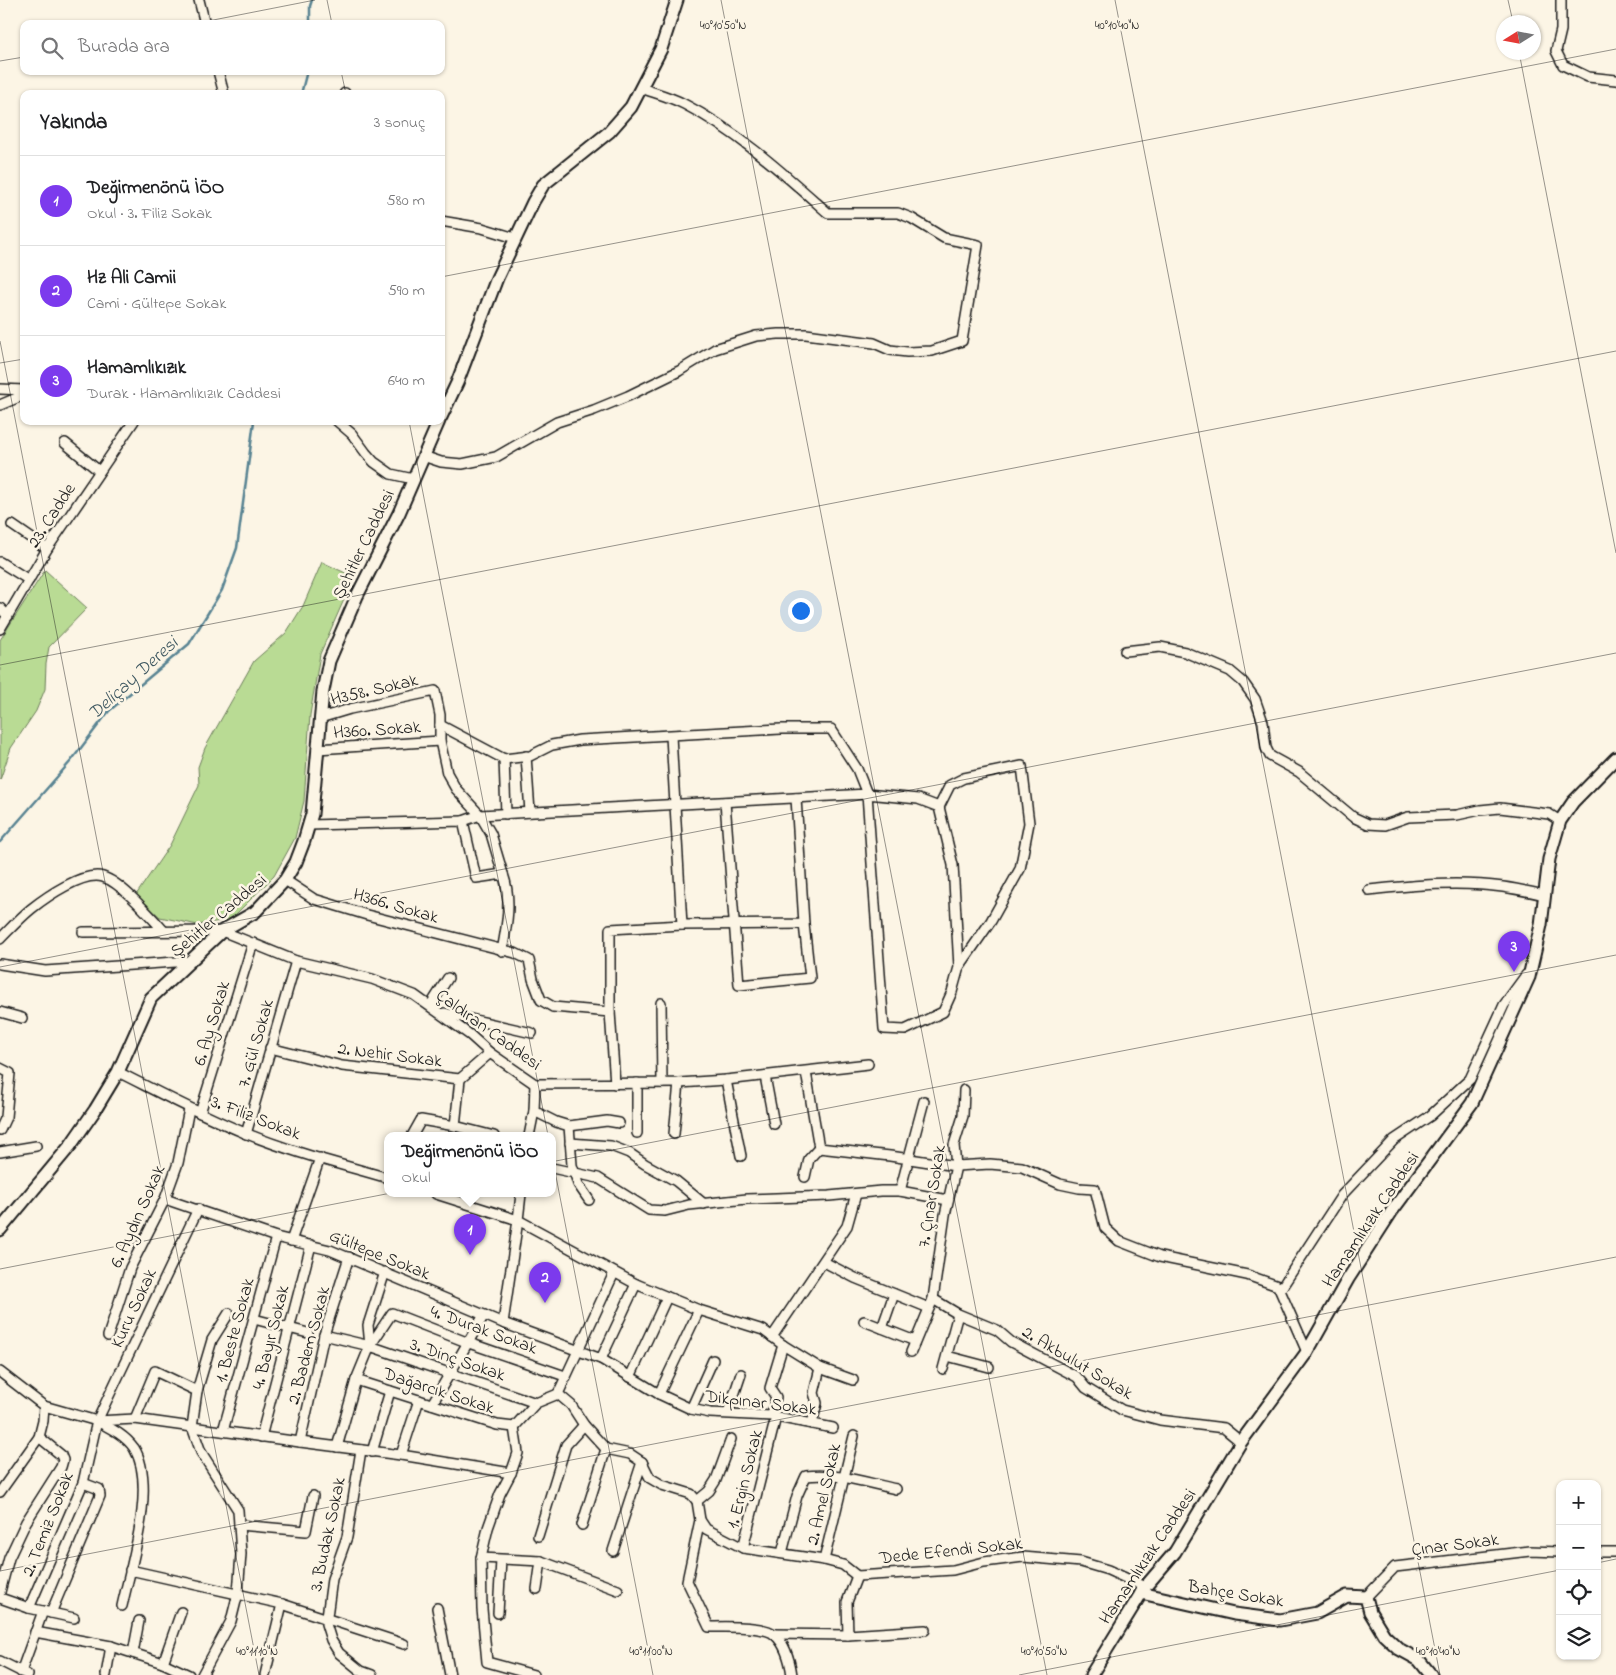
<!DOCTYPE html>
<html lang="tr">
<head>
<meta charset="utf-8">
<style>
	body { margin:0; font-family:"Indie Flower",sans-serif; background:#f6f6f6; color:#202124 }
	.controls { position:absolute; right:15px; bottom:15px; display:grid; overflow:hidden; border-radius:10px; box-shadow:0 1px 4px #0004 }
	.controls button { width:45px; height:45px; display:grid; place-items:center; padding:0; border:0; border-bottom:1px solid #e0e0e0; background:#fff; color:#202124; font:25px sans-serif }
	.compass { position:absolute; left:1496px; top:15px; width:45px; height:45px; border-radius:50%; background:#fff; box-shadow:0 1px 4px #0004; rotate:259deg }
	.you { position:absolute; left:800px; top:610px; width:18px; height:18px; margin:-12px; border:4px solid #fff; border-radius:50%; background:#1a73e8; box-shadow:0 0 0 8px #1a73e833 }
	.badge { display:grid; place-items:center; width:32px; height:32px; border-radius:50%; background:#7c3aed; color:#fff; font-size:16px; font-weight:700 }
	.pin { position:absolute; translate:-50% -41px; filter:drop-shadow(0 1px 2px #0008) }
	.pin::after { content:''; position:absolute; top:26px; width:18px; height:15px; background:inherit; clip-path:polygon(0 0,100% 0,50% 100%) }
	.popup { position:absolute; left:384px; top:1132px; width:172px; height:65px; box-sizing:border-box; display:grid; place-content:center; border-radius:10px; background:#fff; filter:drop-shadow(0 1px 4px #0005); font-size:16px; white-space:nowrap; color:#757577 }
	.popup b { font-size:19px; color:#202124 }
	.popup::after { content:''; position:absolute; left:50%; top:100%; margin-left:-10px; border:10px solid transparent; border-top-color:#fff }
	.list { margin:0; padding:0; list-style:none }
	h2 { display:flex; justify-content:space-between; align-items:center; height:65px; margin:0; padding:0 20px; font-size:21px }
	h2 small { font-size:16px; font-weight:400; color:#757577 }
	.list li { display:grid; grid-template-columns:32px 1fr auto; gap:15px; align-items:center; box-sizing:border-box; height:90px; padding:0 20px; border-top:1px solid #e0e0e0 }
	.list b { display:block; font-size:19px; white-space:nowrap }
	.list p { margin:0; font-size:16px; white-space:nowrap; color:#757577 }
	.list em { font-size:16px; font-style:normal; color:#757577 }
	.icon { flex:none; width:28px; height:28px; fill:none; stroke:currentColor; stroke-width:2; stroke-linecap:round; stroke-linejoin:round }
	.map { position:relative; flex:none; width:1616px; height:1675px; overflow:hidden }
	.search { position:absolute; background:#fff; box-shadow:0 1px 4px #0004; left:20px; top:20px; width:425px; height:55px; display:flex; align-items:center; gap:12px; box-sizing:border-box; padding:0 18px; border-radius:10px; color:#757577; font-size:19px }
	.panel { position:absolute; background:#fff; box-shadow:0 1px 4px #0004; left:20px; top:90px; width:425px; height:335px; border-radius:10px }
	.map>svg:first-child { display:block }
	.green { fill:#b9db94; stroke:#6a7c58 }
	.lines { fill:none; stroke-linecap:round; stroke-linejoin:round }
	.stream { stroke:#588392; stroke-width:2.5 }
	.minor-casing { stroke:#1c1c1c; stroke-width:12 }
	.tertiary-casing { stroke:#1c1c1c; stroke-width:15 }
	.minor { stroke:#fcf5e5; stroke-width:9 }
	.tertiary { stroke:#fcf5e5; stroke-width:11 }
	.ticks { fill:none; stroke:#1c1c1c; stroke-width:1; stroke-opacity:0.45 }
	.labels { text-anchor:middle; stroke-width:5; stroke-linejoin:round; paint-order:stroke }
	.street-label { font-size:18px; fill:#1c1c1c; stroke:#fcf5e5 }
	.water-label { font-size:19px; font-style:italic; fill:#3f5861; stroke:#fcf5e5 }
	.ticks-label { font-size:12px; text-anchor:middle; fill:#1c1c1c; stroke:#fcf5e5; stroke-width:5; stroke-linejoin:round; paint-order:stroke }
</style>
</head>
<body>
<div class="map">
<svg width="1616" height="1675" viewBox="0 0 1616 1675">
	<rect width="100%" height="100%" fill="#fcf5e5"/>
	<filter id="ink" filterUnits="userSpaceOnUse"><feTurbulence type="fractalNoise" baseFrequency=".02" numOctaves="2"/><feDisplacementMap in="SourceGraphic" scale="10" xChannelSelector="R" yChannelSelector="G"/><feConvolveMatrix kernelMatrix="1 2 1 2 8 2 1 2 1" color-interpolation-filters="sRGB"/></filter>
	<g filter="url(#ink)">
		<g class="green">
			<path d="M322 562 354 577 320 654 310 715 304 801 295 838 274 876 231 919 198 925 160 917 136 895 170 845 199 785 198 767 205 748 254 661 286 633 303 606Z"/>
			<path d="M45 570 87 608 49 647 46 664 45 689 36 711 11 748 0 780V640Z"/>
		</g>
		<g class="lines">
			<g class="stream">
				<path d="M310 24V6L312 0"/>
				<path d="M301 94 307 71"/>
				<path d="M0 842 71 761 109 711 189 644 222 590 237 548 254 421"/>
			</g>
			<defs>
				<g id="minor">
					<path d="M199 0 205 24"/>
					<path d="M1561 0V30L1556 51 1563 65 1588 77 1616 80"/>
					<path d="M218 71 224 94"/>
					<path d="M344 94 345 93"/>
					<path d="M441 221 482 228 515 238"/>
					<path d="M0 389 24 390"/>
					<path d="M0 405 24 395"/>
					<path d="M337 421 352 434 366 453 374 462 391 474 413 479"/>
					<path d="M65 443 99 471"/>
					<path d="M423 456 441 462 462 464 496 457 557 422 594 410 628 396 679 371 715 349 756 336 778 334H806L874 343 890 350 907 352 932 351 962 341 978 245 944 238 911 218 898 213H828C784 174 737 131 684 104 671 97 655 93 641 88"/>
					<path d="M12 525 47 549"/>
					<path d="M0 562 29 580"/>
					<path d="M0 608 8 616"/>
					<path d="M0 629 47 549 134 421"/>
					<path d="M1125 651 1160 647 1185 652 1230 671 1243 682 1255 699 1263 722 1266 748 1270 756 1299 772 1353 817 1368 824 1385 825 1408 817 1457 815 1480 810 1500 808 1549 814 1560 821"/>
					<path d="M320 718 350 709 435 691 440 715V741L447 773 456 789 480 815 491 834 503 874"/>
					<path d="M440 725 504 759 530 756 552 745 580 740 781 729H831L857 769 867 794 884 1029 905 1030 943 1012 952 992 959 967 953 865 939 807 918 799 867 794 480 815 463 821"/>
					<path d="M317 749 440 741"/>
					<path d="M526 756 530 812"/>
					<path d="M504 759 506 814"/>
					<path d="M725 802 739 985 810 978 804 924"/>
					<path d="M939 807 950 785 964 778 1022 766 1029 823 1020 869 991 921 959 967"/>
					<path d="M309 825 463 821 476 878 503 874C512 899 507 925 502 951"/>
					<path d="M285 880 314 899 367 915 515 953 529 960 533 979 541 1000 553 1007 610 1012"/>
					<path d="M1369 890C1414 885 1459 881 1503 887 1517 889 1531 892 1545 895"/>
					<path d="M682 925 804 924 796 798"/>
					<path d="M83 932 222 931 296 961 372 979 414 995 470 1035 490 1053 535 1084 679 1083 726 1080 868 1064"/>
					<path d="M0 939C10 929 20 918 31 909 46 897 83 871 103 877 122 883 150 916 164 931"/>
					<path d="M0 964 45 971 190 961"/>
					<path d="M661 1003 662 1083"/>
					<path d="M430 1006 448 978"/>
					<path d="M0 1012 22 1018"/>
					<path d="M444 1013 532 1033"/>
					<path d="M270 1048 342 1066 460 1079 455 1126"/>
					<path d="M0 1068 10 1073 6 1117 0 1130"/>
					<path d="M118 1072C160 1093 201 1115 245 1133 291 1152 340 1164 388 1178"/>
					<path d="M806 1072 819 1148"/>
					<path d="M765 1076 774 1124"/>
					<path d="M460 1079 490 1053"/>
					<path d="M726 1080 741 1156"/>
					<path d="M615 1084 610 1012V929L682 925 671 736"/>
					<path d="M534 1111 556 1122 569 1126 572 1165 578 1184 589 1200"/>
					<path d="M200 1113 253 943"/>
					<path d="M569 1126 607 1121 619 1123"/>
					<path d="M637 1133V1083"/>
					<path d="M246 1134 296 961"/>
					<path d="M674 1134 679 1083"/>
					<path d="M412 1136 421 1120 455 1126 494 1136"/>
					<path d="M529 1136 534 1111 535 1084"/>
					<path d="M570 1143 611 1146 629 1153 645 1164 676 1181 704 1204"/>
					<path d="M819 1148 890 1156 956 1166 990 1164 1022 1167 1060 1184 1079 1188 1095 1189 1105 1228 1119 1241 1160 1257 1247 1275 1278 1286 1307 1352"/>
					<path d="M0 1152 36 1146"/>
					<path d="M552 1168 598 1178 649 1210 665 1211 689 1205 747 1199 829 1196 881 1191H900L948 1200"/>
					<path d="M805 1177 809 1159 819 1148"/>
					<path d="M900 1191 924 1101"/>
					<path d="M436 1194 518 1220 503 1323"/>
					<path d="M521 1194 518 1220 636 1284 699 1310 763 1330 783 1345 820 1368 853 1380"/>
					<path d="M165 1199 276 1237 330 1250 503 1323 601 1359 659 1394 691 1409 710 1413 772 1416 833 1428"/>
					<path d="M291 1241 320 1158"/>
					<path d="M824 1262 855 1278 929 1308"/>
					<path d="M1280 1290 1342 1195 1394 1140 1430 1116 1470 1079 1504 1005 1526 975"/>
					<path d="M933 1299 958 1314 997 1330 1011 1342 1077 1377 1086 1388 1122 1410 1160 1420 1224 1428 1241 1442"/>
					<path d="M254 1319 308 1333"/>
					<path d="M864 1321 915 1341"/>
					<path d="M882 1328 894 1294"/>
					<path d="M324 1335 370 1346 536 1403"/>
					<path d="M108 1336 130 1268 165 1199 178 1163 189 1109"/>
					<path d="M772 1337 847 1226 856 1194"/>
					<path d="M370 1346 368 1325 385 1272"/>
					<path d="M911 1352 933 1299 945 1215 956 1166 954 1145 963 1116 964 1090"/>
					<path d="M947 1356 989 1367"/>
					<path d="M601 1359 636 1284"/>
					<path d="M943 1369 958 1314"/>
					<path d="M0 1372 44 1406 97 1421 135 1419 300 1442 401 1455 511 1473"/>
					<path d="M630 1377 667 1297"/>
					<path d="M356 1380 497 1425 514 1427"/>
					<path d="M197 1391 212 1340 229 1313"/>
					<path d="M558 1394 614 1273"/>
					<path d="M659 1394 699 1310"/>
					<path d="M432 1404 484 1315"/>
					<path d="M691 1409 713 1360"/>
					<path d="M728 1413 741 1374"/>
					<path d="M772 1416 776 1397 770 1388 783 1345"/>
					<path d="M135 1419 155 1371 197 1391 192 1427 201 1452 238 1510 241 1554 238 1593 231 1621 202 1675"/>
					<path d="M97 1421C110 1428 125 1435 134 1448 157 1485 131 1565 122 1606"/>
					<path d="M812 1424 817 1403 814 1393 820 1368"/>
					<path d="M514 1427 536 1403 558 1394 571 1405 584 1425 606 1449 630 1454 642 1462 650 1478 662 1485 691 1494 697 1501 700 1520 706 1529 743 1548 824 1560 843 1565 857 1576 953 1570 984 1562 1023 1557 1081 1562 1108 1570 1145 1587"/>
					<path d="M514 1427 518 1453 511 1473 500 1494 488 1528 481 1558 482 1609 487 1662 534 1675"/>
					<path d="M223 1431 276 1237"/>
					<path d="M261 1437 311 1245"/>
					<path d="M300 1442 324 1335 349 1257"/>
					<path d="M337 1447 356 1380 370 1346 392 1313 469 1343 565 1376"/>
					<path d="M361 1450 347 1537 332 1579 326 1624 331 1640 339 1653 361 1671 372 1675"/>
					<path d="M372 1452 390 1391"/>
					<path d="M401 1455 419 1400"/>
					<path d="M0 1492 39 1437 43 1421 44 1406"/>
					<path d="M697 1501 709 1491 716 1480 731 1439"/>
					<path d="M700 1520 687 1581 709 1627C723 1627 765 1625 775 1635 786 1645 790 1661 792 1675"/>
					<path d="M239 1525 306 1531 313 1496"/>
					<path d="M582 1525 606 1449"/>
					<path d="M538 1536 566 1445 584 1425"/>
					<path d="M743 1548 776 1417"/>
					<path d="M613 1551 642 1462"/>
					<path d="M1597 1552H1616"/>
					<path d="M782 1553 797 1496 806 1476C836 1472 867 1483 896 1489"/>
					<path d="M481 1558 541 1561 618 1590"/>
					<path d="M824 1560 854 1436"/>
					<path d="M130 1570 282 1604 404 1644"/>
					<path d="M537 1589 541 1561"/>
					<path d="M0 1592 9 1558 26 1522 61 1467 63 1460 61 1455 39 1437"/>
					<path d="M1366 1597 1395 1567 1530 1551 1560 1552"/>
					<path d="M0 1598 29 1608 74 1618"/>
					<path d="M29 1608 83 1483 97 1421 198 1209"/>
					<path d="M437 1608 450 1675"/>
					<path d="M51 1613 100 1496 99 1489 83 1483"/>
					<path d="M498 1613 501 1560"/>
					<path d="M35 1632 111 1646 163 1663 189 1675"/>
					<path d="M774 1634 848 1635 925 1630"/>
					<path d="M848 1635 847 1602 857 1576"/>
					<path d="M133 1653 139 1621"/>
					<path d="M0 1661 28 1675"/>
					<path d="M163 1663 181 1612"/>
					<path d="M21 1672 43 1611"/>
					<path d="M106 1675 111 1646"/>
					<path d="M265 1675 282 1604"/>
				</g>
				<g id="tertiary">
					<path d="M441 417 457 383 497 278 533 202 543 185 609 132 631 107 661 49 677 0"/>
					<path d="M0 1230 70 1146 95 1110 118 1072 151 998 222 931 255 912 285 880 296 862 304 841 312 814 323 691 329 661 357 596 399 513 439 421"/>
					<path d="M1141 1593 1234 1614 1280 1620 1317 1613 1347 1596 1366 1597 1370 1612 1384 1635 1399 1649 1419 1660 1431 1675"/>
					<path d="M1091 1675 1145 1587 1175 1552 1241 1442 1307 1352 1348 1279 1392 1211 1472 1103 1529 977 1541 925 1549 859 1560 821 1573 802 1616 758"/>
				</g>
			</defs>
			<use href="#minor" class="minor-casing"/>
			<use href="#tertiary" class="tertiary-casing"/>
			<use href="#minor" class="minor"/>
			<use href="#tertiary" class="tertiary"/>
		</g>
	</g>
	<path class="ticks" d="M327 0 332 24M721 0 1047 1675M1115 0 1440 1675M1508 0 1513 22M193 24 315 0M1519 52 1616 553M0 61 24 57M341 71 346 94M441 277 1616 49M0 341 259 1675M0 363 24 359M409 421 653 1675M0 665 1616 351M0 967 1616 653M0 1269 1616 955M1597 1563 1616 1559M0 1571 1616 1257M1019 1675 1560 1570"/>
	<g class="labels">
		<g class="street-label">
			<text transform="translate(51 515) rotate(-57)" y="6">23. Cadde</text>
			<text transform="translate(363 544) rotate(-64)" y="6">Şehitler Caddesi</text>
			<text transform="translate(374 689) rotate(-13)" y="6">H358. Sokak</text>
			<text transform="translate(377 729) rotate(-4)" y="6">H360. Sokak</text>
			<text transform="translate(396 905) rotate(16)" y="6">H366. Sokak</text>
			<text transform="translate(218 915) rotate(-40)" y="6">Şehitler Caddesi</text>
			<text transform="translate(211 1023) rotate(-73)" y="6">6. Ay Sokak</text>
			<text transform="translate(489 1029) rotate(36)" y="6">Çaldıran Caddesi</text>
			<text transform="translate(255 1043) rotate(-74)" y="6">7. Gül Sokak</text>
			<text transform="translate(390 1054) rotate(7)" y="6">2. Nehir Sokak</text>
			<text transform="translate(256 1117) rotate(21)" y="6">3. Filiz Sokak</text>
			<text transform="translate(931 1196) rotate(-81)" y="6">7. Çınar Sokak</text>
			<text transform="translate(137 1216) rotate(-66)" y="6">6. Aydın Sokak</text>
			<text transform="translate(1370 1219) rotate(-56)" y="6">Hamamlıkızık Caddesi</text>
			<text transform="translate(380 1254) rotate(22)" y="6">Gültepe Sokak</text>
			<text transform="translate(133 1308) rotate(-65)" y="6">Kuru Sokak</text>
			<text transform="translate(484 1329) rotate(20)" y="6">4. Durak Sokak</text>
			<text transform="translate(234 1330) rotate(-75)" y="6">1. Beste Sokak</text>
			<text transform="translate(270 1337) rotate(-76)" y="6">4. Bayır Sokak</text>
			<text transform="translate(308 1345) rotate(-75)" y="6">2. Badem Sokak</text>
			<text transform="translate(458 1359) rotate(19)" y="6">3. Dinç Sokak</text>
			<text transform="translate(1078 1362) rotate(31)" y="6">2. Akbulut Sokak</text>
			<text transform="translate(439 1390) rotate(18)" y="6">Dağarcık Sokak</text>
			<text transform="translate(761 1402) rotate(7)" y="6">Dikpınar Sokak</text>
			<text transform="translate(744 1479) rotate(-76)" y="6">1. Ergin Sokak</text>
			<text transform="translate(823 1494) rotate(-77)" y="6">2. Amel Sokak</text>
			<text transform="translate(47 1524) rotate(-68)" y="6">2. Temiz Sokak</text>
			<text transform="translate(327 1534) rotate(-78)" y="6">3. Budak Sokak</text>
			<text transform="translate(1455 1544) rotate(-7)" y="6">Çınar Sokak</text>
			<text transform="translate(951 1550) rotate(-6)" y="6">Dede Efendi Sokak</text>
			<text transform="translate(1147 1556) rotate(-56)" y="6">Hamamlıkızık Caddesi</text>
			<text transform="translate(1236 1593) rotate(9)" y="6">Bahçe Sokak</text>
		</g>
		<g class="water-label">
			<text transform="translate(132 677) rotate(-42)" y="7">Deliçay Deresi</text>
		</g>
	</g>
	<g class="ticks-label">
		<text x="723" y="29">40°10'50"N</text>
		<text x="1117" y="29">40°10'40"N</text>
		<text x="257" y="1655">40°11'10"N</text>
		<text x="651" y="1655">40°11'00"N</text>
		<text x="1044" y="1655">40°10'50"N</text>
		<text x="1438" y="1655">40°10'40"N</text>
	</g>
</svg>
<div class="controls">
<button>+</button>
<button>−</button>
<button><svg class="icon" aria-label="locate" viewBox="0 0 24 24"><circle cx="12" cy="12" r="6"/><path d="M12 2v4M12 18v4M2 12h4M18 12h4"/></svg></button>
<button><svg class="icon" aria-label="layers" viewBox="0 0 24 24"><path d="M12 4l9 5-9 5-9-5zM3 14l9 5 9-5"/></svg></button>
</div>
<svg class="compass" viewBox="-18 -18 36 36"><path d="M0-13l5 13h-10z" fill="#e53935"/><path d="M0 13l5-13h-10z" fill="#757577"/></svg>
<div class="you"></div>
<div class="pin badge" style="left:470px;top:1255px">1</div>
<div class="popup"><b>Değirmenönü İÖO</b>Okul</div>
<div class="pin badge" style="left:545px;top:1303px">2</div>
<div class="pin badge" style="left:1514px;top:972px">3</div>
<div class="search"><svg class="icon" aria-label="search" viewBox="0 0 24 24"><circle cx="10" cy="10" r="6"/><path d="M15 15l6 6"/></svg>Burada ara</div>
<section class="panel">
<h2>Yakında<small>3 sonuç</small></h2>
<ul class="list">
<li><span class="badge">1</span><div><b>Değirmenönü İÖO</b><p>Okul · 3. Filiz Sokak</p></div><em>580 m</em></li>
<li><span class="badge">2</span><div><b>Hz Ali Camii</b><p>Cami · Gültepe Sokak</p></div><em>590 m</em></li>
<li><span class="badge">3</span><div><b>Hamamlıkızık</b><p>Durak · Hamamlıkızık Caddesi</p></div><em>640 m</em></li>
</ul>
</section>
</div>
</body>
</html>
